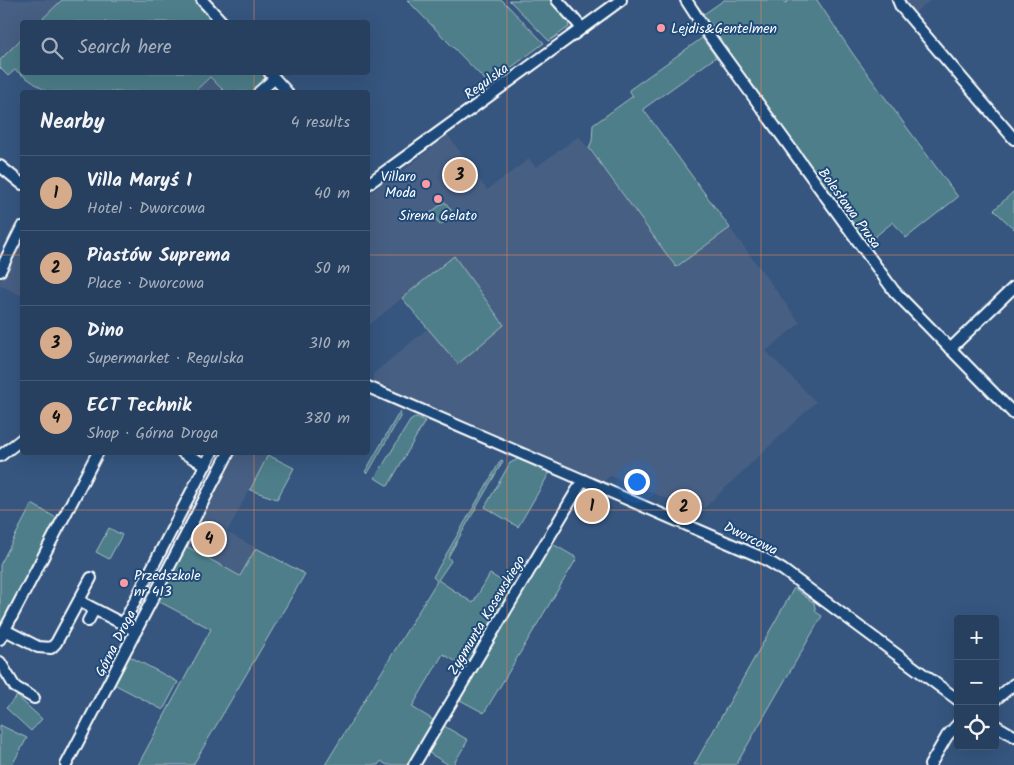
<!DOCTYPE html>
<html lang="en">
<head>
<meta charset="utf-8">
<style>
	body { margin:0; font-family:Kalam,sans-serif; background:#304765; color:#f1f3f6 }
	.controls { position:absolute; right:15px; bottom:15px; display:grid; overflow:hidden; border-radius:5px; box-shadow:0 5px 20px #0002 }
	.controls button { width:45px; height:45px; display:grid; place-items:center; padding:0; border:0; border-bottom:1px solid #445974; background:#28405f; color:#f1f3f6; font:25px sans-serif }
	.you { position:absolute; left:636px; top:481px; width:18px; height:18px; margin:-12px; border:4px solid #fff; border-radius:50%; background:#1a73e8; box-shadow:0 0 0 8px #1a73e833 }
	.badge { display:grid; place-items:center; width:32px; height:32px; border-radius:50%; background:#d6ab8b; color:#111; font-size:16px; font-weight:700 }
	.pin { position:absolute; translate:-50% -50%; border:2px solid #fff; box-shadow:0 1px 5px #0006 }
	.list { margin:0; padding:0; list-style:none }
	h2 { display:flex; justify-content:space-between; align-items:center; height:65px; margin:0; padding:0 20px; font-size:21px }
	h2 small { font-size:16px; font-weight:400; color:#a5afbd }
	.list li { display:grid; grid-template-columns:32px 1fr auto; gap:15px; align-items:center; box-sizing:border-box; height:75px; padding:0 20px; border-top:1px solid #445974 }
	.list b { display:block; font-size:19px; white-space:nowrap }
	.list p { margin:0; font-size:16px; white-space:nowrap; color:#a5afbd }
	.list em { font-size:16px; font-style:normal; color:#a5afbd }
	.icon { flex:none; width:28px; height:28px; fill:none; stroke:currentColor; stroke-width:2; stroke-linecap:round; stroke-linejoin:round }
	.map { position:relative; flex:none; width:1014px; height:765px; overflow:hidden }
	.search { position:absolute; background:#28405f; box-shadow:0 5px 20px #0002; left:20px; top:20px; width:350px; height:55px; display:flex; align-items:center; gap:12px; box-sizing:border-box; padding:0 18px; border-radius:5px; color:#a5afbd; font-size:19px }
	.panel { position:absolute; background:#28405f; box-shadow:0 5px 20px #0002; left:20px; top:90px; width:350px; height:365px; border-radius:5px }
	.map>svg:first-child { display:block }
	.built { fill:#465f83 }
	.green { fill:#4d7e89; stroke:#a6bec4 }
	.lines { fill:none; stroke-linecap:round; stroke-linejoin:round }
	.minor-casing { stroke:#fff; stroke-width:14 }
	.minor { stroke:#1f4a7a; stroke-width:10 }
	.grid { fill:none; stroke:#ef8b55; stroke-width:1; stroke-opacity:0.55 }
	.poi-dot { fill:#ff9aa2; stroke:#1f4a7a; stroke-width:2 }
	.labels { text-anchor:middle; stroke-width:4; stroke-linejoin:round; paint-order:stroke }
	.poi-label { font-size:14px; fill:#fff; stroke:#1f4a7a; text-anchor:start }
	.street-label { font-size:14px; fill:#fff; stroke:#1f4a7a }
</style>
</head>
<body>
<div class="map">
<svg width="1014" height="765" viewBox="0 0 1014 765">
	<rect width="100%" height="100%" fill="#36567f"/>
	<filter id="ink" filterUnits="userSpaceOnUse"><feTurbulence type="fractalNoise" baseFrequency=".02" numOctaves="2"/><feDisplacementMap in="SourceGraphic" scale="10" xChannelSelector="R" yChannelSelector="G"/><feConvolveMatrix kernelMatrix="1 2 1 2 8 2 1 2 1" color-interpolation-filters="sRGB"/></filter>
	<g filter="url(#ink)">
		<g class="built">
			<path d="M0 0H62L39 22H22V38L0 60Z"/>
			<path d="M903 0H931L914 13Z"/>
			<path d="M210 77 225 92H194Z"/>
			<path d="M448 135 487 190 529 159 536 167 579 136 676 267 730 228 800 323 766 351 816 402 700 512 610 476 604 481 392 391 393 388 385 385 383 387 373 382V374L428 328 458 363 454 256 368 326V195L391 177 393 179Z"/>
			<path d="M22 238V296L0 285V281Z"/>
			<path d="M234 453H269L227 532 256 548 241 576 186 546Z"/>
		</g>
		<g class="green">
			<path d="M62 0H197L218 22H39Z"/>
			<path d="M407 0H502L544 43 489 84Z"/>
			<path d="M509 0H551L571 22 568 24 569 27 549 41Z"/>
			<path d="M690 0H693L704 14 724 0H783L785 3 790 0H817L853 54 958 197 906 238 893 222 866 244 837 206 840 203 837 199 833 201 711 30 714 29 710 23 707 25Z"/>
			<path d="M22 38V72H264L265 80 252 92H225L210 77 194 92H47L15 70 8 76 0 68V60Z"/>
			<path d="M702 38 716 57 643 109 730 228 676 267 589 148 592 141 593 125 633 96 629 90Z"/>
			<path d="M1014 191V229L994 210Z"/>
			<path d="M445 202 454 214 440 225 431 212Z"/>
			<path d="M454 256 504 325 458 364 402 298Z"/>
			<path d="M400 411V417L368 473 365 472Z"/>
			<path d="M416 417 425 421 388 486 375 478 410 421Z"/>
			<path d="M268 455 294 468 277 499 250 490Z"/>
			<path d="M518 459 550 472 518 527 485 507 510 463Z"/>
			<path d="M501 460 503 461 448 557 451 561 438 580 473 603 490 574 514 588 467 668 443 654 412 707 435 721 411 765H387L381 761 378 765H325L437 581 433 577Z"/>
			<path d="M32 504 58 519 0 630V565Z"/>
			<path d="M109 528 122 535 109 559 96 552Z"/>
			<path d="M551 543 577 558 484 713 460 700V694L548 545Z"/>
			<path d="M186 546 240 576 256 548 305 574 193 765H138L211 629 158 601Z"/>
			<path d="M794 588 814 603 816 612 822 616 736 765H694Z"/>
			<path d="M129 656 178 682 163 710 114 684Z"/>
			<path d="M17 696 42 719 31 731 6 708Z"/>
			<path d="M0 725 27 738 12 765H0Z"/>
			<path d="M444 726 468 740 453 765H449L429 753Z"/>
		</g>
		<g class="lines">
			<defs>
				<g id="minor">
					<path d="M202 0 222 22"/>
					<path d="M557 0 582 28"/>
					<path d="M686 0 708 34 894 291 1014 414"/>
					<path d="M898 0 901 7 1014 139"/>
					<path d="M269 72 287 92"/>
					<path d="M259 92 274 79"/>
					<path d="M0 166 22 184"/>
					<path d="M368 184 621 0"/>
					<path d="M0 271 22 227"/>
					<path d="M950 349 1014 287"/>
					<path d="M368 387 763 558 783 570 958 700"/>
					<path d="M182 452 206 465"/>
					<path d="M0 456 22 439"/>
					<path d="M79 601 123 624"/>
					<path d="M88 621 94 610"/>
					<path d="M5 630 38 647 51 648 56 643 91 578"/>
					<path d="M136 631 123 624 212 452"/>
					<path d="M0 639 98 452"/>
					<path d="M0 662 15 687 34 698"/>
					<path d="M995 700 1014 684"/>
					<path d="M995 725 1014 736"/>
					<path d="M66 765 229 452"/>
					<path d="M414 765 583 480"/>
					<path d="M930 765 947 736 958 724"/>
				</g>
			</defs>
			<use href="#minor" class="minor-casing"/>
			<use href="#minor" class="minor"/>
		</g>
	</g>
	<path class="grid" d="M254 0V22M507 0V765M761 0V765M254 72V92M0 255H22M368 255H1014M254 452V765M0 510H1014"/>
	<g class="poi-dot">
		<circle cx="661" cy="28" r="5"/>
		<circle cx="426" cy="184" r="5"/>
		<circle cx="438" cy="199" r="5"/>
		<circle cx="124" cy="583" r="5"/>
	</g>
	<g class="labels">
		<g class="poi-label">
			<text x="671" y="33">Lejdis&amp;Gentelmen</text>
			<text x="416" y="181" text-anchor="end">Villaro<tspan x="416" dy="16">Moda</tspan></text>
			<text x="438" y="220" text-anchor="middle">Sirena Gelato</text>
			<text x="134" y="580">Przedszkole<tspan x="134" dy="16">nr 413</tspan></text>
		</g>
		<g class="street-label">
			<text transform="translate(486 81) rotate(-36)" y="5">Regulska</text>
			<text transform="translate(850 208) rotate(54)" y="5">Bolesława Prusa</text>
			<text transform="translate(751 538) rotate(26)" y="5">Dworcowa</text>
			<text transform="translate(486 615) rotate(-59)" y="5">Zygmunta Kosewskiego</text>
			<text transform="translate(115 643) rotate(-63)" y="5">Górna Droga</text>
		</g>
	</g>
</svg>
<div class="controls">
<button>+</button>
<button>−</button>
<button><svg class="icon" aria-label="locate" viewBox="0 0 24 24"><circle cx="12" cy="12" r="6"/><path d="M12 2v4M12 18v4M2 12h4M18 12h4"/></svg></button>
</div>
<div class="you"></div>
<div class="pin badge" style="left:592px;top:506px">1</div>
<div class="pin badge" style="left:684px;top:507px">2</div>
<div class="pin badge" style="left:460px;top:175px">3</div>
<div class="pin badge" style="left:209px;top:539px">4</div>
<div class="search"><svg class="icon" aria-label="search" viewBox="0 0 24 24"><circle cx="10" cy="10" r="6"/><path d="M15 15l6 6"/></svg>Search here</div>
<section class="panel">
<h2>Nearby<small>4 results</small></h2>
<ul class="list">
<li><span class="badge">1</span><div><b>Villa Maryś I</b><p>Hotel · Dworcowa</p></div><em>40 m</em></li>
<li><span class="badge">2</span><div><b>Piastów Suprema</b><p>Place · Dworcowa</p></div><em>50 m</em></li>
<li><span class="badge">3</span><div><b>Dino</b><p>Supermarket · Regulska</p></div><em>310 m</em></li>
<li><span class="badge">4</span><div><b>ECT Technik</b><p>Shop · Górna Droga</p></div><em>380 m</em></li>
</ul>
</section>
</div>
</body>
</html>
